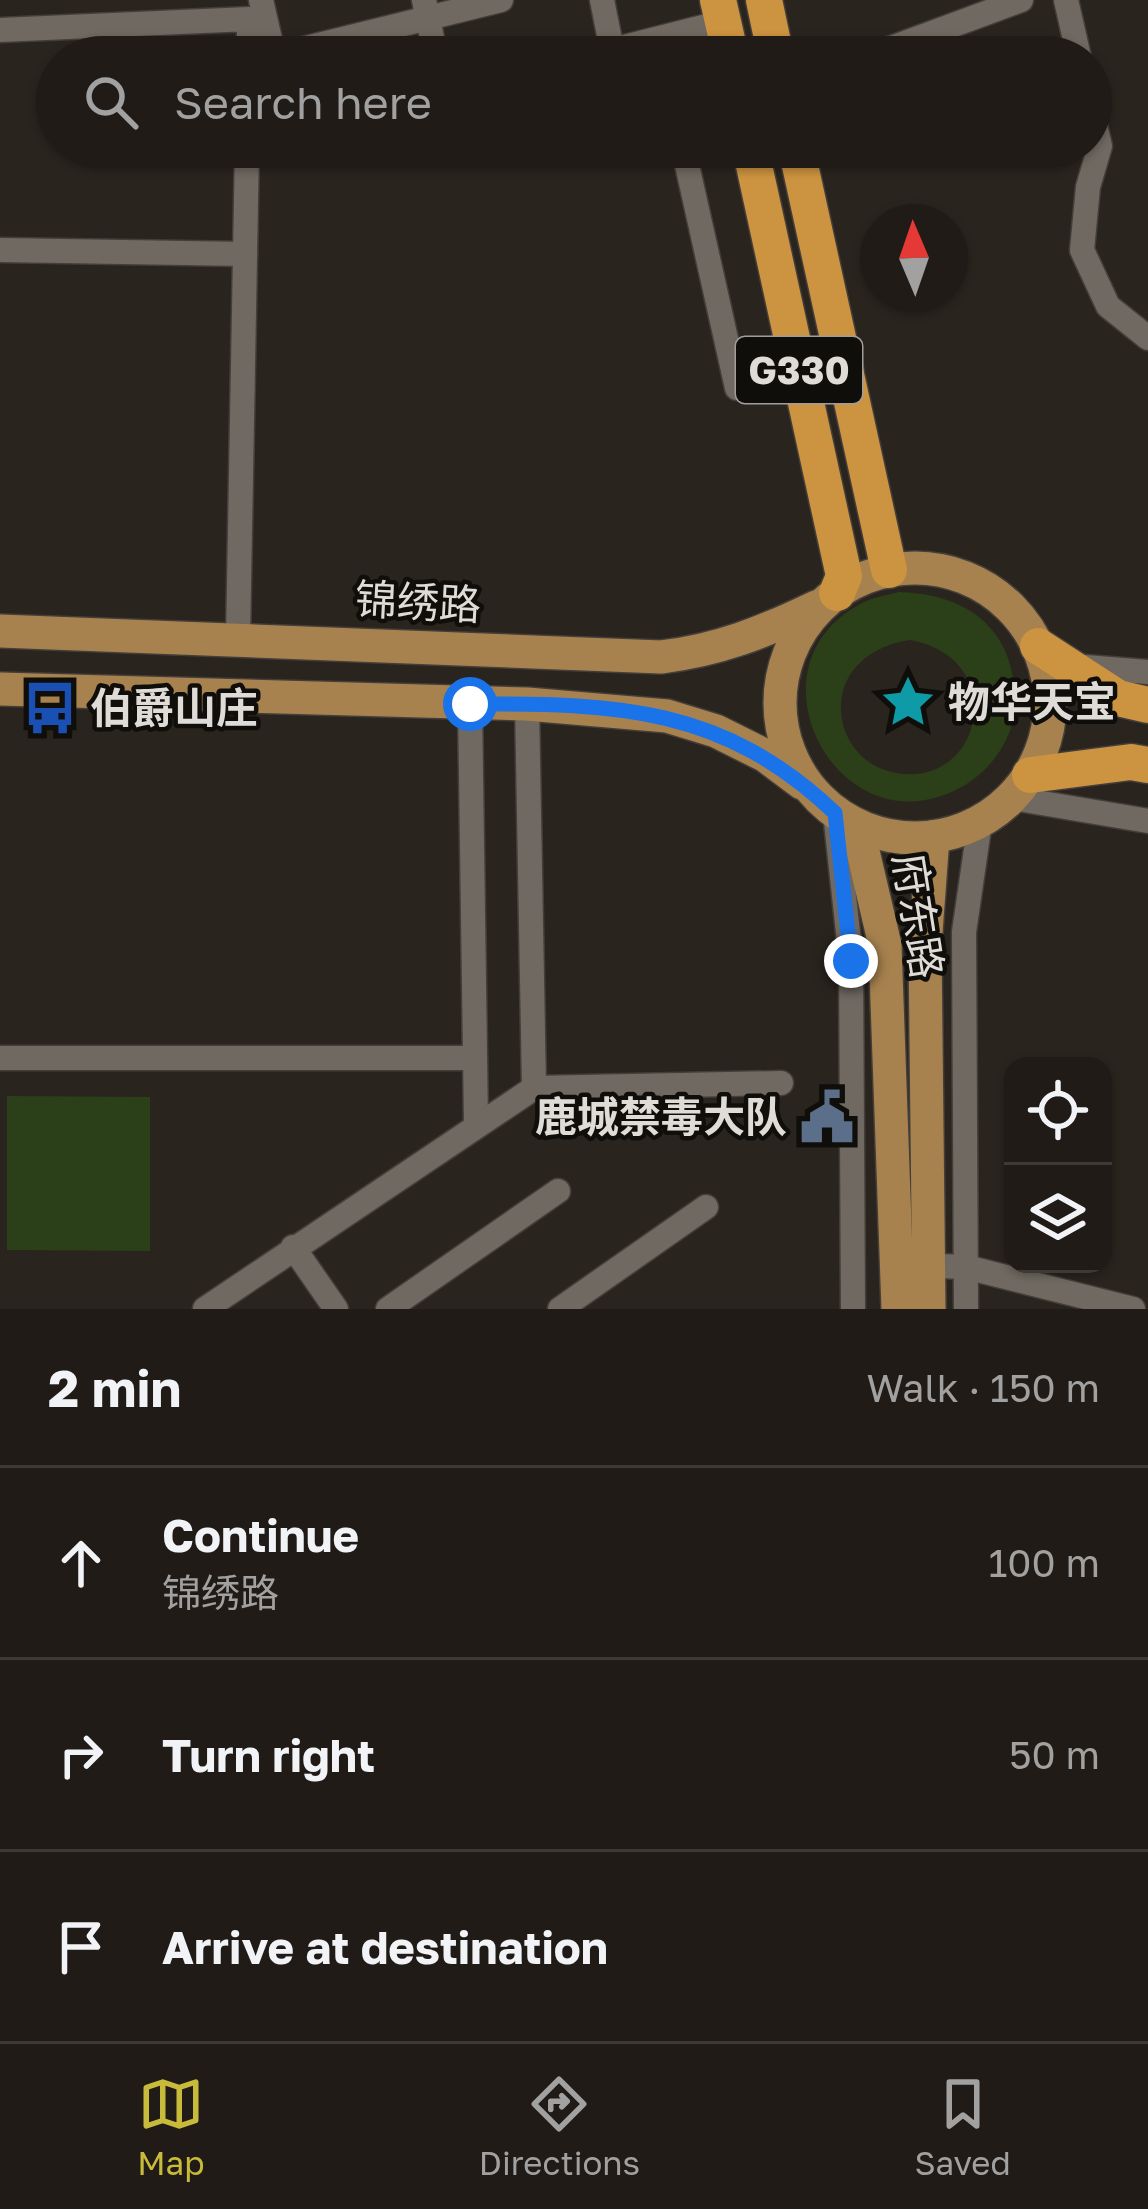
<!DOCTYPE html>
<html lang="en">
<head>
<meta charset="utf-8">
<style>
	body { margin:0; font-family:"Golos Text","Noto Sans SC",sans-serif; background:#28241f; color:#f1f3f6 }
	.controls { position:absolute; right:36px; bottom:36px; display:grid; overflow:hidden; border-radius:24px; box-shadow:0 3px 9px #0004 }
	.controls button { width:108px; height:108px; display:grid; place-items:center; padding:0; border:0; border-bottom:3px solid #3d3935; background:#201b16; color:#f1f3f6; font:60px sans-serif }
	.compass { position:absolute; left:860px; top:204px; width:108px; height:108px; border-radius:50%; background:#201b16; box-shadow:0 3px 9px #0004; rotate:358deg }
	.stop { position:absolute; width:36px; height:36px; margin:-27px; border:9px solid #1a73e8; border-radius:50%; background:#fff }
	.stop.end { background:#1a73e8; border-color:#fff; box-shadow:0 3px 12px #0008 }
	.list { margin:0; padding:0; list-style:none }
	h2 { display:flex; justify-content:space-between; align-items:center; height:156px; margin:0; padding:0 48px; font-size:51px }
	h2 small { font-size:39px; font-weight:400; color:#a2a1a1 }
	.list li { display:grid; grid-template-columns:78px 1fr auto; gap:36px; align-items:center; box-sizing:border-box; height:192px; padding:0 48px; border-top:3px solid #3d3935 }
	.list b { display:block; font-size:45px; white-space:nowrap }
	.list p { margin:0; font-size:39px; white-space:nowrap; color:#a2a1a1 }
	.list em { font-size:39px; font-style:normal; color:#a2a1a1 }
	.icon { flex:none; width:66px; height:66px; fill:none; stroke:currentColor; stroke-width:2; stroke-linecap:round; stroke-linejoin:round }
	.map { position:relative; flex:none; width:1148px; height:1309px; overflow:hidden }
	.search { position:absolute; background:#201b16; box-shadow:0 3px 9px #0004; left:36px; right:36px; top:36px; height:132px; display:flex; align-items:center; gap:30px; box-sizing:border-box; padding:0 42px; border-radius:66px; color:#a2a1a1; font-size:45px }
	.sheet { height:732px; background:#201b16 }
	nav { display:flex; justify-content:space-around; align-items:center; box-sizing:border-box; height:168px; border-top:3px solid #3d3935; background:#201b16; font-size:33px; color:#a2a1a1 }
	nav a { display:grid; justify-items:center; gap:6px }
	nav .on { color:#c8bb3b }
	.map>svg:first-child { display:block }
	.green { fill:#2b3f19; fill-rule:evenodd }
	.lines { fill:none; stroke-linecap:round; stroke-linejoin:round }
	.minor-casing { stroke:#443e3a; stroke-width:27 }
	.major-casing { stroke:#443e3a; stroke-width:36 }
	.highway-casing { stroke:#443e3a; stroke-width:39 }
	.minor { stroke:#706962; stroke-width:24 }
	.major { stroke:#a7824e; stroke-width:33 }
	.highway { stroke:#cc9340; stroke-width:36 }
	.route { stroke:#1a73e8; stroke-width:15 }
	.labels { text-anchor:middle; stroke-width:9; stroke-linejoin:round; paint-order:stroke }
	.shield { fill:#100e0b; stroke:#a19e9a; stroke-width:3 }
	.shield-label { font-size:39px; font-weight:bold; fill:#dfdbd7 }
	.street-label { font-size:42px; fill:#dfdbd7; stroke:#100e0b }
	.poi-label { font-size:42px; font-weight:bold; fill:#dfdbd7; stroke:#100e0b; text-anchor:start }
</style>
</head>
<body>
<div class="map">
<svg width="1148" height="1309" viewBox="0 0 1148 1309">
	<rect width="100%" height="100%" fill="#2a241e"/>
	<g class="green">
		<path d="M899 592C972 594 1020 634 1014 711 1012 741 990 770 965 785 840 859 737 664 864 602 874 597 888 595 899 592ZM910 640C1015 659 980 797 888 771 867 765 851 749 844 728 830 680 865 646 910 640Z"/>
		<path d="M7 1096 150 1097V1251L7 1250Z"/>
	</g>
	<g class="lines">
		<defs>
			<g id="minor">
				<path d="M261 0 274 57"/>
				<path d="M424 0 436 57"/>
				<path d="M602 0 612 50"/>
				<path d="M1066 0 1079 57"/>
				<path d="M0 30 249 19V57"/>
				<path d="M274 56 501 0"/>
				<path d="M585 57 723 22"/>
				<path d="M867 57 1021 0"/>
				<path d="M1091 108 1100 146 1088 187 1082 250 1108 306 1148 338"/>
				<path d="M683 147 737 388"/>
				<path d="M0 250 245 254"/>
				<path d="M238 639 247 147"/>
				<path d="M1073 666 1148 672"/>
				<path d="M470 704 476 1124"/>
				<path d="M527 704 534 1088"/>
				<path d="M1012 798 1148 821"/>
				<path d="M835 813 851 960 853 1309"/>
				<path d="M0 1058H475"/>
				<path d="M293 1247 336 1309"/>
				<path d="M913 1265 966 1267 1133 1309"/>
				<path d="M205 1309 534 1088 781 1083"/>
				<path d="M388 1309 558 1191"/>
				<path d="M560 1309 706 1207"/>
				<path d="M966 1309 964 932 980 822"/>
			</g>
			<g id="major">
				<circle cx="915" cy="703" r="135"/>
				<path d="M0 631 661 657C719 650 764 632 816 607"/>
				<path d="M0 689 527 704 667 716 716 731 766 756 802 783"/>
				<path d="M857 826 885 945 898 1309"/>
				<path d="M929 1309 925 946 933 837"/>
			</g>
			<g id="highway">
				<path d="M718 0 731 57"/>
				<path d="M764 0 776 57"/>
				<path d="M750 147 844 576 837 593"/>
				<path d="M796 147 889 570"/>
				<path d="M1038 646 1118 698 1148 705"/>
				<path d="M1030 775 1131 762 1148 765"/>
			</g>
		</defs>
		<use href="#minor" class="minor-casing"/>
		<use href="#major" class="major-casing"/>
		<use href="#highway" class="highway-casing"/>
		<use href="#minor" class="minor"/>
		<use href="#major" class="major"/>
		<use href="#highway" class="highway"/>
	</g>
	<g class="lines">
		<path class="route" d="M470 704C617 703 724 707 835 813L851 961"/>
	</g>
	<defs>
		<symbol id="sight-bare" viewBox="-9 -9 18 18"><path d="M0-6L1.8-2.2L6-1.7L2.9 1.2L3.7 5.4L0 3.3L-3.7 5.4L-2.9 1.2L-6-1.7L-1.8-2.2Z" fill="#0f9aa8" stroke="#100e0b" stroke-width="2.5" paint-order="stroke"/></symbol>
		<symbol id="bus-bare" viewBox="-9 -9 18 18"><path d="M-5-6H5V4H4V6H2V4H-2V6H-4V4H-5ZM-3.5-4V0h7V-4ZM-3.5 1.2v1.5H-2V1.2ZM2 1.2v1.5H3.5V1.2Z" fill="#1a4fb4" stroke="#100e0b" stroke-width="2.5" paint-order="stroke"/></symbol>
		<symbol id="civic-bare" viewBox="-9 -9 18 18"><path d="M-.6-6.5H3V-4.5H.6V-3L4-1V1h2V6H-6V1h2V-1L-.6-3ZM-1.2 2.5V6h2.4V2.5Z" fill="#5c6f8a" stroke="#100e0b" stroke-width="2.5" paint-order="stroke"/></symbol>
	</defs>
	<g fill-rule="evenodd">
		<use href="#sight-bare" x="870" y="664" width="76" height="76"/>
		<use href="#bus-bare" x="12" y="670" width="76" height="76"/>
		<use href="#civic-bare" x="789" y="1079" width="76" height="76"/>
	</g>
	<g class="labels">
		<rect class="shield" x="736" y="337" width="126" height="66" rx="9"/>
		<g class="shield-label">
			<text x="799" y="384">G330</text>
		</g>
		<g class="street-label">
			<text transform="translate(418 602) rotate(3)" y="15">锦绣路</text>
			<text transform="translate(918 916) rotate(81)" y="15">府东路</text>
		</g>
		<g class="poi-label">
			<text x="948" y="717">物华天宝</text>
			<text x="90" y="723">伯爵山庄</text>
			<text x="787" y="1132" text-anchor="end">鹿城禁毒大队</text>
		</g>
	</g>
</svg>
<div class="controls">
<button><svg class="icon" aria-label="locate" viewBox="0 0 24 24"><circle cx="12" cy="12" r="6"/><path d="M12 2v4M12 18v4M2 12h4M18 12h4"/></svg></button>
<button><svg class="icon" aria-label="layers" viewBox="0 0 24 24"><path d="M12 4l9 5-9 5-9-5zM3 14l9 5 9-5"/></svg></button>
</div>
<svg class="compass" viewBox="-18 -18 36 36"><path d="M0-13l5 13h-10z" fill="#e53935"/><path d="M0 13l5-13h-10z" fill="#a2a1a1"/></svg>
<div class="stop" style="left:470px;top:704px"></div>
<div class="stop end" style="left:851px;top:961px"></div>
<div class="search"><svg class="icon" aria-label="search" viewBox="0 0 24 24"><circle cx="10" cy="10" r="6"/><path d="M15 15l6 6"/></svg>Search here</div>
</div>
<section class="sheet">
<h2>2 min<small>Walk · 150 m</small></h2>
<ul class="list">
<li><svg class="icon" aria-label="ahead" viewBox="0 0 24 24"><path d="M12 20V5M6 11l6-6 6 6"/></svg><div><b>Continue</b><p>锦绣路</p></div><em>100 m</em></li>
<li><svg class="icon" aria-label="right" viewBox="0 0 24 24"><path d="M7 20v-9h11M14 6l5 5-5 5"/></svg><div><b>Turn right</b></div><em>50 m</em></li>
<li><svg class="icon" aria-label="arrive" viewBox="0 0 24 24"><path d="M6 21V4h12l-3 4 3 4H6"/></svg><div><b>Arrive at destination</b></div></li>
</ul>
</section>
<nav>
<a class="on"><svg class="icon" aria-label="map" viewBox="0 0 24 24"><path d="M3 6l6-2 6 2 6-2v14l-6 2-6-2-6 2zM9 4v14M15 6v14"/></svg>Map</a>
<a><svg class="icon" aria-label="directions" viewBox="0 0 24 24"><path d="M12 3l9 9-9 9-9-9zM9 14v-3h6M13 9l2 2-2 2"/></svg>Directions</a>
<a><svg class="icon" aria-label="saved" viewBox="0 0 24 24"><path d="M7 4h10v16l-5-4-5 4z"/></svg>Saved</a>
</nav>
</body>
</html>
